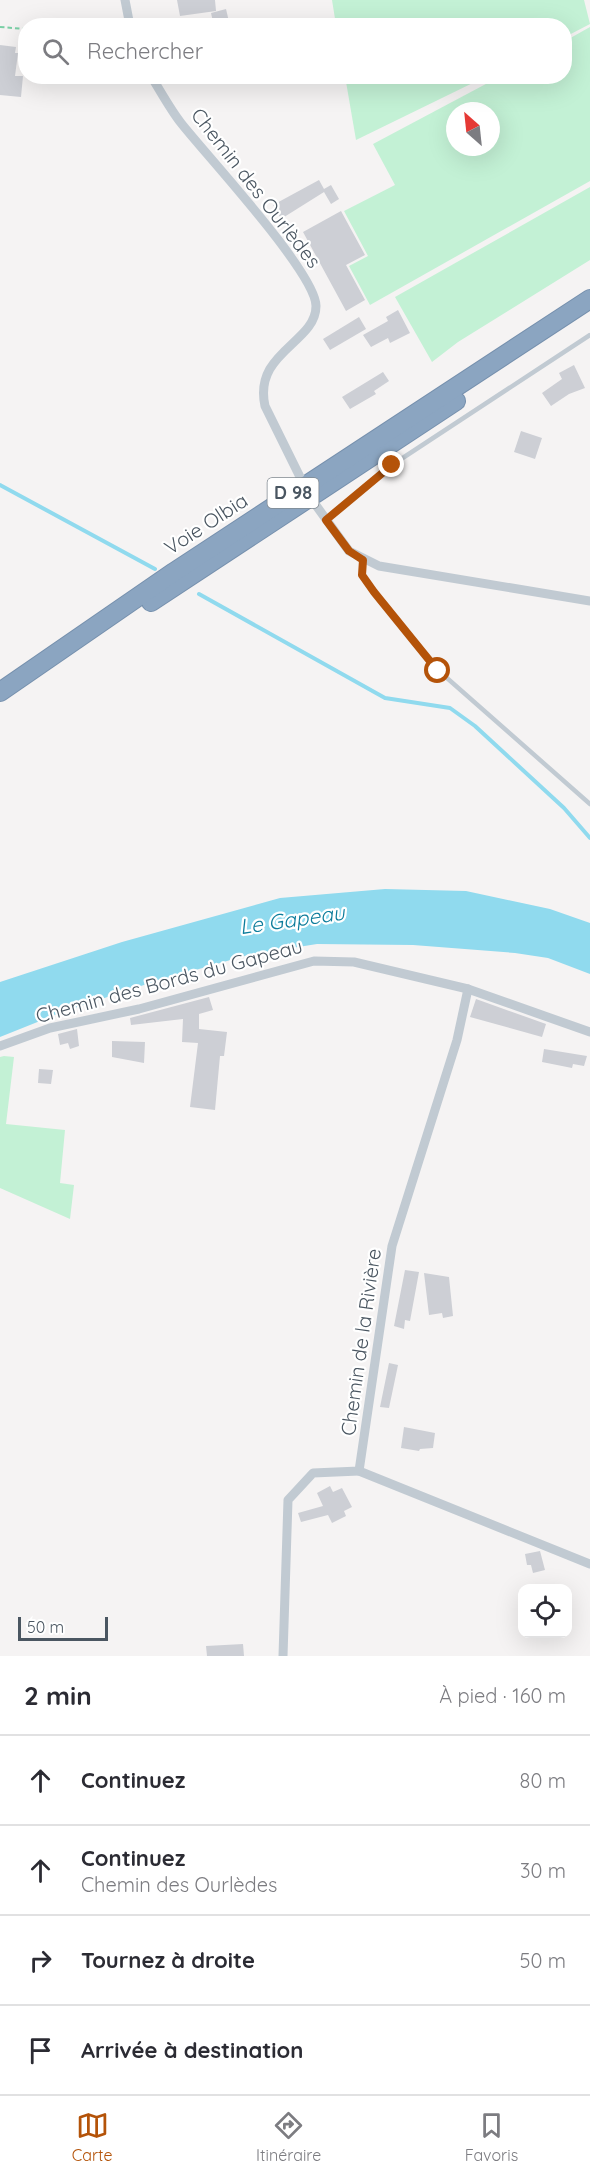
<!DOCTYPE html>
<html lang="fr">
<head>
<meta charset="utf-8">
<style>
	body { margin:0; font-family:Quicksand,sans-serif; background:#f2f2f3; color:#2b2b33 }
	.controls { position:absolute; right:18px; bottom:18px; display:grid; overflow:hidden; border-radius:12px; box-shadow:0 6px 24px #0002 }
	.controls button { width:54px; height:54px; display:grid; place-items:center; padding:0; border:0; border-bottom:2px solid #e1e1e2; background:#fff; color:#2b2b33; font:30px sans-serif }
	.compass { position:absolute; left:446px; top:102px; width:54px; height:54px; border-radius:50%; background:#fff; box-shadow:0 6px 24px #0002; rotate:333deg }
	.scale { position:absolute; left:18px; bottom:15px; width:90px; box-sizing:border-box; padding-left:6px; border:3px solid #4a5661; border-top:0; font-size:16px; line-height:21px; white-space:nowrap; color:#4a5661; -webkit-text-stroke:4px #fff; paint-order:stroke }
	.stop { position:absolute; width:18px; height:18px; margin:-14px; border:4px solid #b45309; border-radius:50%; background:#fff }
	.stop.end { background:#b45309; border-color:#fff; box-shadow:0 2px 6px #0008 }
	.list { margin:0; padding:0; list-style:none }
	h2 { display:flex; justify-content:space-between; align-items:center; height:78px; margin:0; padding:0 24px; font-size:26px }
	h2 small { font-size:20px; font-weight:400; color:#7c7c81 }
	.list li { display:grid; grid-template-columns:39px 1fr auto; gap:18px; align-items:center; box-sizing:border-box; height:90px; padding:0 24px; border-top:2px solid #e1e1e2 }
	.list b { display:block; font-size:22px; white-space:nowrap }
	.list p { margin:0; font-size:20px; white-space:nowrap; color:#7c7c81 }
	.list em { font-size:20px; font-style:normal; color:#7c7c81 }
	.icon { flex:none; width:33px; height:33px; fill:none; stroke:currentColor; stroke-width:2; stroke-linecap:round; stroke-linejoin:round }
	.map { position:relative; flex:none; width:590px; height:1656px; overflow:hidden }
	.search { position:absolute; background:#fff; box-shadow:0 6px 24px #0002; left:18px; right:18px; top:18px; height:66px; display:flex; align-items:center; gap:15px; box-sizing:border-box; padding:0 21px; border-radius:24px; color:#7c7c81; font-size:22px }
	.sheet { height:438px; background:#fff }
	nav { display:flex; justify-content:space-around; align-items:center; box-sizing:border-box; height:84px; border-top:2px solid #e1e1e2; background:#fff; font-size:16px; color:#7c7c81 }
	nav a { display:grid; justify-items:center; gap:3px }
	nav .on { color:#b45309 }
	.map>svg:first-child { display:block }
	.green { fill:#c3f1d5; fill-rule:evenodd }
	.water { fill:#90daee }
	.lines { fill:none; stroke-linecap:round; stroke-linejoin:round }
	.stream { stroke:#90daee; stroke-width:4 }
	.building { fill:#cdcfd5 }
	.highway-casing { stroke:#7690ad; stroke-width:20 }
	.path { stroke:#7ad0a6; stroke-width:2; stroke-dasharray:4.5 3; stroke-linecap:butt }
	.lane { stroke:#c1cad2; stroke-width:4.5 }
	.street { stroke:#c1cad2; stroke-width:9 }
	.highway { stroke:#8ba5c1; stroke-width:18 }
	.route { stroke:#b45309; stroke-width:8 }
	.labels { text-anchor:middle; stroke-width:4.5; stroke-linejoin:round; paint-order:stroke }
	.shield { fill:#fff; stroke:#808990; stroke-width:1.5 }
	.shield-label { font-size:18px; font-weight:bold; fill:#4a5661 }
	.street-label { font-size:20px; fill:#4a5661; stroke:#fff }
	.water-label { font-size:21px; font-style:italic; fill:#0c7c9b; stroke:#fff }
</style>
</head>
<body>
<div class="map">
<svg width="590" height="1656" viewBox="0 0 590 1656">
	<rect width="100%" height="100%" fill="#f5f3f3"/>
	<g class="green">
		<path d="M332 0H584L590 24 565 37 564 26 336 25Z"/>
		<path d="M590 27V181L370 305 349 266 368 256 344 211 395 185 373 144 499 77 564 76 565 41ZM455 111H491V147H455Z"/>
		<path d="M345 76H485V77L356 140Z"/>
		<path d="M590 187V260L458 342 432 362 395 297Z"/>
		<path d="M4 1056 14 1057 6 1124 65 1130 60 1183 74 1185 70 1219 0 1188V1057Z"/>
	</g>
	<path class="water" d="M385 889 466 891 550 909 590 923V974L548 958 515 953 413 945 317 944 248 955 150 983 65 1011 0 1037V982L122 942 280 898Z"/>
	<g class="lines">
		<g class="stream">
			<path d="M0 485 155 569"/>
			<path d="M199 594 385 698 450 708 475 726 564 808 590 838"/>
		</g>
	</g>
	<g class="building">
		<path d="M177 0H215L216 11 180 16Z"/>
		<path d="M226 9 230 26H214L211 13Z"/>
		<path d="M0 45 16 47 15 53H18L15 76H23L21 97 0 95Z"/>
		<path d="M319 180 324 189 331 185 339 199 331 204 324 192 281 219 273 205Z"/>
		<path d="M341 211 365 255 346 265 365 300 346 311 303 232Z"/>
		<path d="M398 310 410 333 390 343 388 338 371 347 363 335 388 321 386 317Z"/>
		<path d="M359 317 366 329 330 350 323 339Z"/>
		<path d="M574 365 585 388 569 394 551 406 542 393 562 379 559 373Z"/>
		<path d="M383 372 389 381 374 391 376 394 350 409 342 397Z"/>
		<path d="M521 431 542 438 535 459 514 452Z"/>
		<path d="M209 997 213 1010 199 1014V1029L227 1032 224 1056H220L215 1110 190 1107 198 1043 182 1042 183 1019 131 1025 130 1018Z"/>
		<path d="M476 999 546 1024 542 1037 470 1017Z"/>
		<path d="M77 1029 79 1046 70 1049 68 1043 60 1045 58 1034Z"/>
		<path d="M112 1041 145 1042 144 1063 112 1057Z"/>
		<path d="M544 1049 587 1056 584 1066 573 1064 572 1068 542 1062Z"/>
		<path d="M39 1069 53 1070 51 1084 38 1083Z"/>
		<path d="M405 1270 419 1272 410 1321 405 1320 404 1329 394 1326Z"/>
		<path d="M424 1273 449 1277 453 1316 443 1318 442 1313 429 1315Z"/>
		<path d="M389 1363 398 1365 389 1408 380 1407Z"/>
		<path d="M404 1427 435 1433 433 1448 420 1449 419 1451 401 1448Z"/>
		<path d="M330 1486 333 1492 342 1488 352 1507 344 1511 346 1516 332 1523 328 1515 301 1522 298 1513 323 1506 317 1493Z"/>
		<path d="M540 1551 545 1570 533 1573 531 1565H527L525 1554Z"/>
		<path d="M243 1644 244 1656H207L206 1646Z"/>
	</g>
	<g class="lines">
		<defs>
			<g id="highway">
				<path d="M151 602 456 401"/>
				<path d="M0 692 174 572 590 299"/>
			</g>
		</defs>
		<use href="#highway" class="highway-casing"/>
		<path class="path" d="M0 27 26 29"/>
		<g class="lane">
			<path d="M326 520 392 465 590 335"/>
			<path d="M363 560 362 575 374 592 439 671 590 804"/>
		</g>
		<g class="street">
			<path d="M125 0 130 26"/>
			<path d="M151 76C161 92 170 109 181 123 206 155 316 273 316 306 316 343 253 352 265 406L301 479"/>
			<path d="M315 504 349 551 379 566 590 601"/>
			<path d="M0 1046 50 1028 139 1009 314 961 354 962 468 989 590 1032"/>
			<path d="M359 1471 590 1564"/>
			<path d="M283 1656 288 1500 313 1473 359 1471 392 1246 457 1040 468 989"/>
		</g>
		<use href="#highway" class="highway"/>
	</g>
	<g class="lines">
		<path class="route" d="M392 465 326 520 349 551 363 560 362 575 374 592 438 671"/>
	</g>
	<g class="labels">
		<rect class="shield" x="267.5" y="478" width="51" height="30" rx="4.5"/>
		<g class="shield-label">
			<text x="293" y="499">D 98</text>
		</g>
		<g class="street-label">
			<text transform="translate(256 188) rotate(52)" y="7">Chemin des Ourlèdes</text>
			<text transform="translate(206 524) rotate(-33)" y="7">Voie Olbia</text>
			<text transform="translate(169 981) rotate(-15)" y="7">Chemin des Bords du Gapeau</text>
			<text transform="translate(361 1342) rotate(-82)" y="7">Chemin de la Rivière</text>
		</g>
		<g class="water-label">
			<text transform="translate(292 920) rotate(-8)" y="7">Le Gapeau</text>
		</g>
	</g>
</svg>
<div class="controls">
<button><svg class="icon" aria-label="locate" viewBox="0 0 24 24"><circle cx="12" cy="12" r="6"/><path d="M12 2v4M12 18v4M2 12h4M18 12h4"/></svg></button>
</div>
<svg class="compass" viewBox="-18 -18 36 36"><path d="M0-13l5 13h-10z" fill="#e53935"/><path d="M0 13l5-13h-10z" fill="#7c7c81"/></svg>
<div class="scale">50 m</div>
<div class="stop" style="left:438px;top:671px"></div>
<div class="stop end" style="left:392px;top:465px"></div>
<div class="search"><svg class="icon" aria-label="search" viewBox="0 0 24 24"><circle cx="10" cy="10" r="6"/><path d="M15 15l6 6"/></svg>Rechercher</div>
</div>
<section class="sheet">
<h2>2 min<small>À pied · 160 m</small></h2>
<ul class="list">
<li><svg class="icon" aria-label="ahead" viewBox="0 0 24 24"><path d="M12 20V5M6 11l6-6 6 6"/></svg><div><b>Continuez</b></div><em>80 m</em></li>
<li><svg class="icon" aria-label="ahead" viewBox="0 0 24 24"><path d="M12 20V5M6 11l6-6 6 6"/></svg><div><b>Continuez</b><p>Chemin des Ourlèdes</p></div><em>30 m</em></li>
<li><svg class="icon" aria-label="right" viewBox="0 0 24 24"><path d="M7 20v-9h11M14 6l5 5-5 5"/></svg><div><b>Tournez à droite</b></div><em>50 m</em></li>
<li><svg class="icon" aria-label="arrive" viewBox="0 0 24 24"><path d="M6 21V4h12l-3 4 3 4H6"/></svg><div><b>Arrivée à destination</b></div></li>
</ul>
</section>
<nav>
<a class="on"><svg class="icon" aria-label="map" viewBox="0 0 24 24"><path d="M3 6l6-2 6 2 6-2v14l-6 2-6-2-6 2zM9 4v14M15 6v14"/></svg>Carte</a>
<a><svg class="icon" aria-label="directions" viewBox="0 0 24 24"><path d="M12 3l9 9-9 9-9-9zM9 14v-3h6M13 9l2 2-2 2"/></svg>Itinéraire</a>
<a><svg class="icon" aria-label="saved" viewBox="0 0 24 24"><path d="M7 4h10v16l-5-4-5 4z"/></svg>Favoris</a>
</nav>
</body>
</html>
